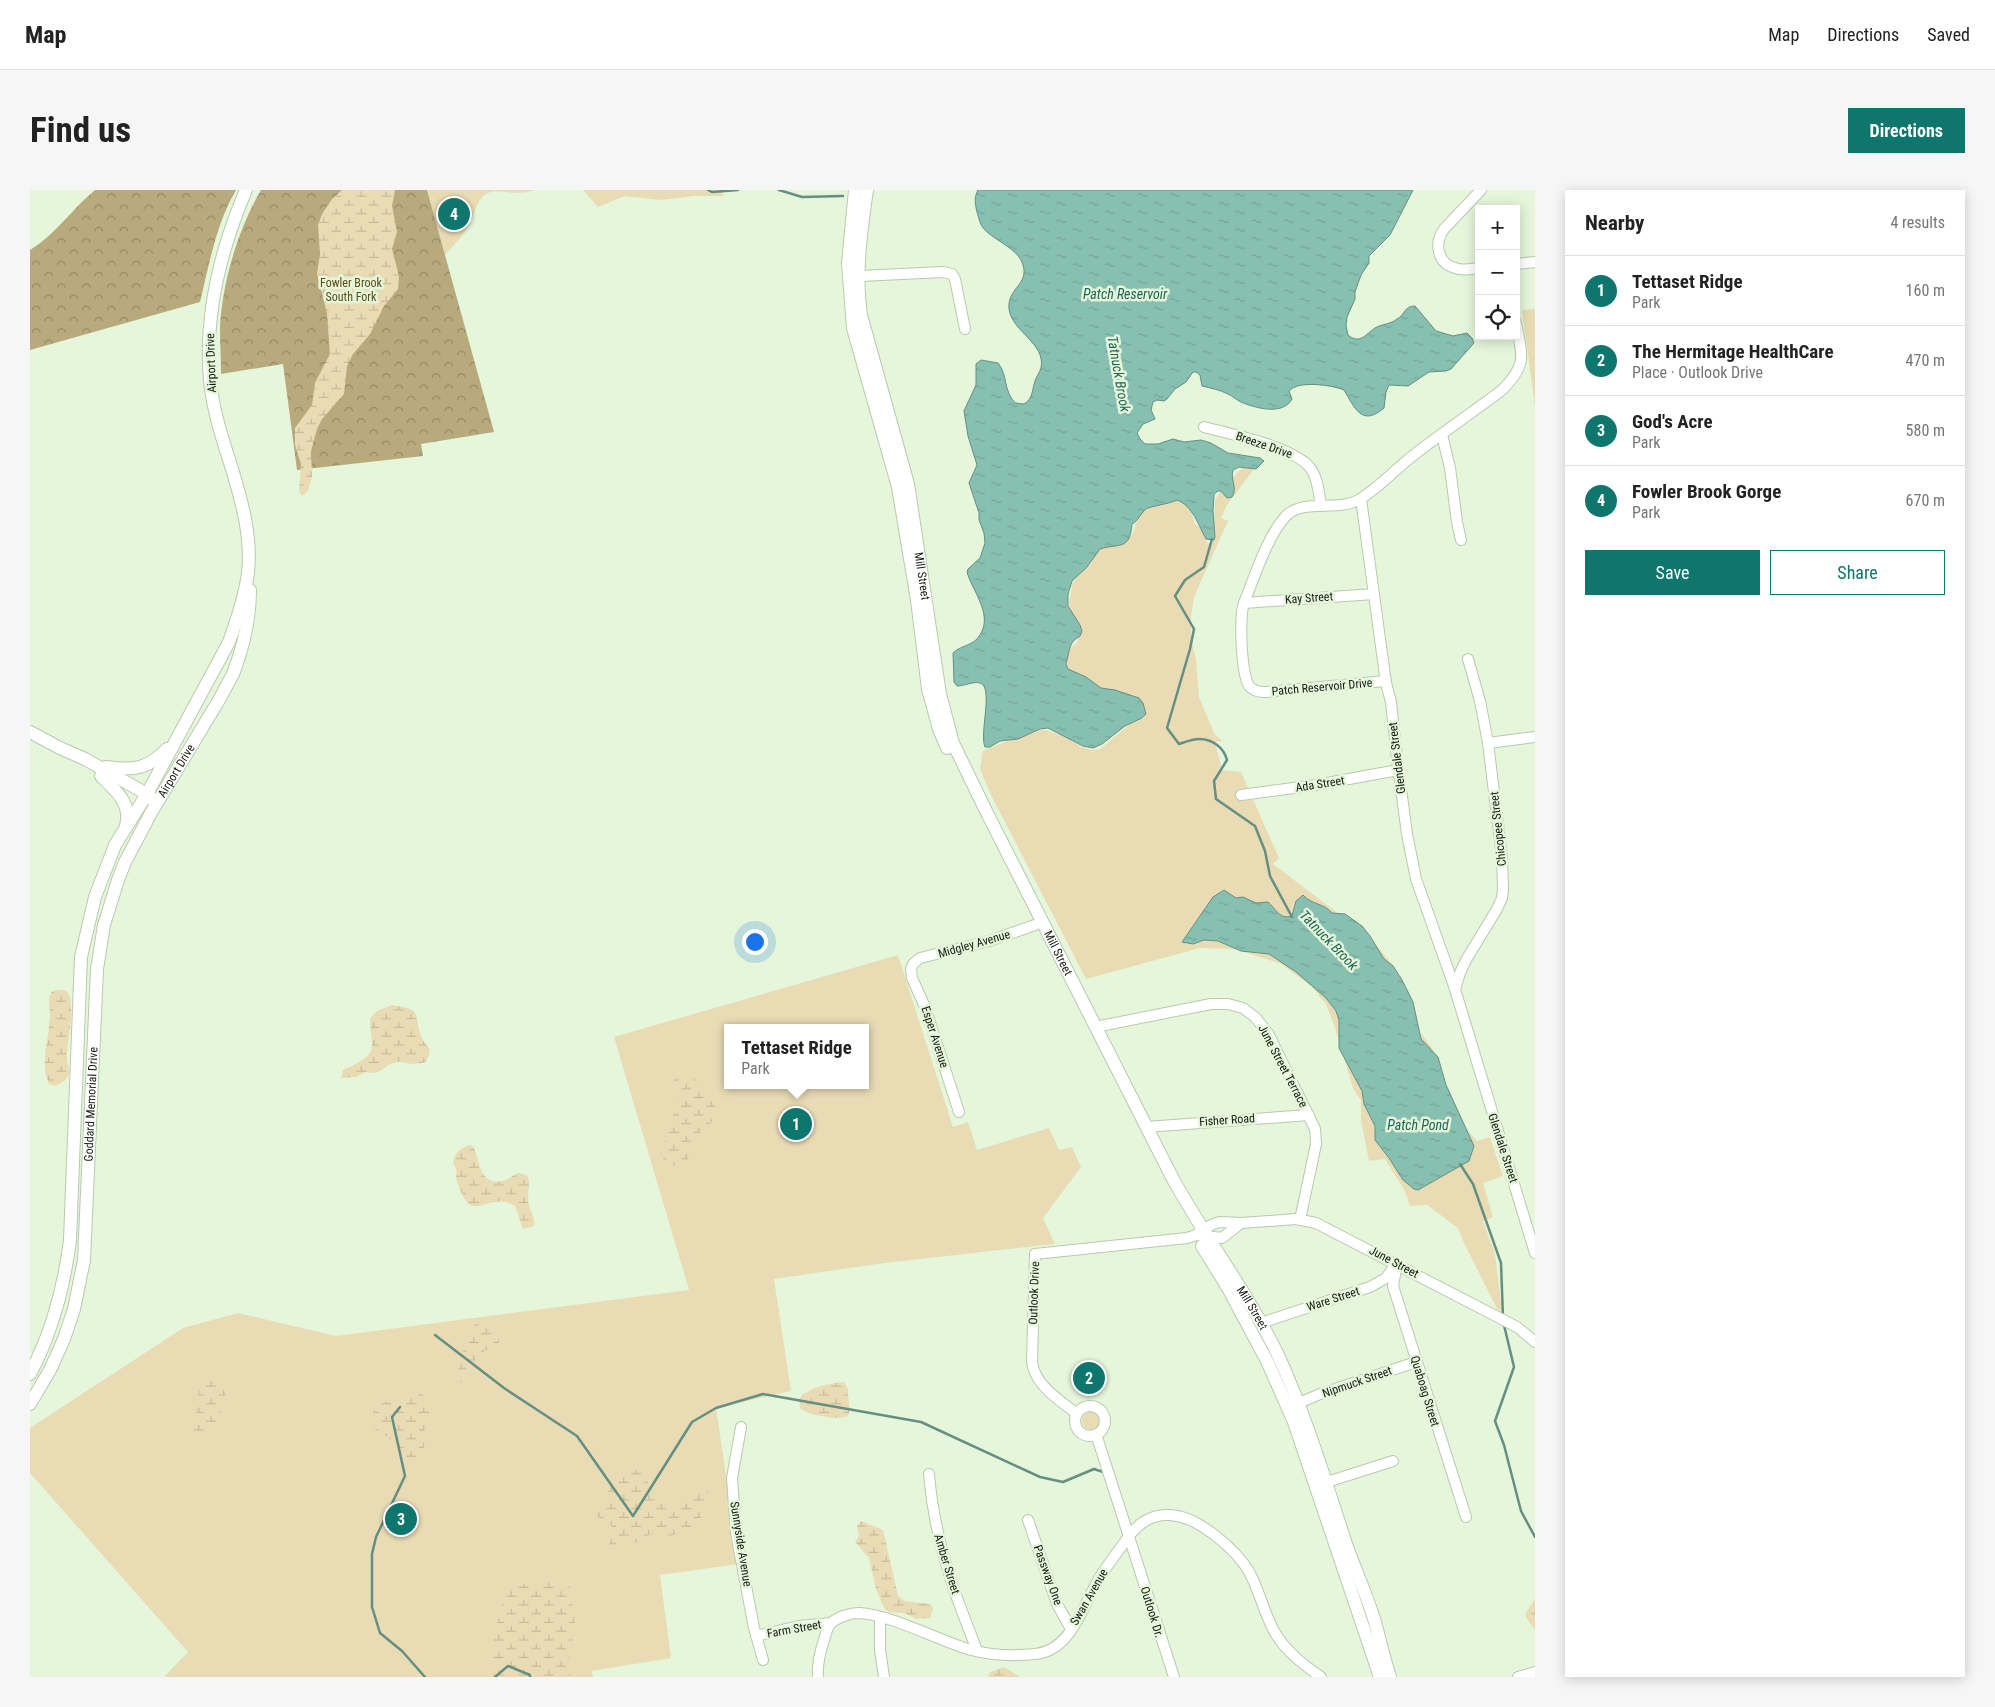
<!DOCTYPE html>
<html lang="en">
<head>
<meta charset="utf-8">
<style>
	body { margin:0; font-family:"Roboto Condensed",sans-serif; background:#f6f6f6; color:#222 }
	.controls { position:absolute; right:15px; top:15px; display:grid; overflow:hidden; border-radius:0px; box-shadow:0 2px 12px #0003 }
	.controls button { width:45px; height:45px; display:grid; place-items:center; padding:0; border:0; border-bottom:1px solid #e0e0e0; background:#fff; color:#222; font:25px sans-serif }
	.you { position:absolute; left:724px; top:751px; width:18px; height:18px; margin:-12px; border:4px solid #fff; border-radius:50%; background:#1a73e8; box-shadow:0 0 0 8px #1a73e833 }
	.badge { display:grid; place-items:center; width:32px; height:32px; border-radius:50%; background:#0f766e; color:#fff; font-size:16px; font-weight:700 }
	.pin { position:absolute; translate:-50% -50%; border:2px solid #fff; box-shadow:0 1px 5px #0006 }
	.popup { position:absolute; left:694px; top:834px; width:145px; height:65px; box-sizing:border-box; display:grid; place-content:center; border-radius:0px; background:#fff; filter:drop-shadow(0 1px 4px #0005); font-size:16px; white-space:nowrap; color:#767676 }
	.popup b { font-size:19px; color:#222 }
	.popup::after { content:''; position:absolute; left:50%; top:100%; margin-left:-10px; border:10px solid transparent; border-top-color:#fff }
	.list { margin:0; padding:0; list-style:none }
	h2 { display:flex; justify-content:space-between; align-items:center; height:65px; margin:0; padding:0 20px; font-size:21px }
	h2 small { font-size:16px; font-weight:400; color:#767676 }
	.list li { display:grid; grid-template-columns:32px 1fr auto; gap:15px; align-items:center; box-sizing:border-box; height:70px; padding:0 20px; border-top:1px solid #e0e0e0 }
	.list b { display:block; font-size:19px; white-space:nowrap }
	.list p { margin:0; font-size:16px; white-space:nowrap; color:#767676 }
	.list em { font-size:16px; font-style:normal; color:#767676 }
	.actions { display:flex; gap:10px; padding:15px 20px }
	.actions a { flex:1; padding:11px 0; border:1px solid #0f766e; border-radius:0px; text-align:center; font-size:18px; color:#0f766e }
	.actions .main { background:#0f766e; color:#fff }
	.icon { flex:none; width:28px; height:28px; fill:none; stroke:currentColor; stroke-width:2; stroke-linecap:round; stroke-linejoin:round }
	.map { position:relative; flex:none; width:1505px; height:1487px; overflow:hidden; border-radius:0px }
	header { display:flex; align-items:center; gap:30px; box-sizing:border-box; height:70px; padding:0 25px; background:#fff; border-bottom:1px solid #e0e0e0 }
	header strong { font-size:24px }
	nav { display:flex; gap:28px; margin-inline-start:auto; font-size:18px }
	.intro { display:flex; align-items:center; justify-content:space-between; box-sizing:border-box; height:120px; padding:0 30px }
	h1 { margin:0; font-size:35px }
	.button { padding:12px 22px; border-radius:0px; background:#0f766e; color:#fff; font-size:18px; font-weight:700 }
	main { display:flex; gap:30px; padding:0 30px }
	aside { flex:1; background:#fff; border-radius:0px; box-shadow:0 2px 12px #0003 }
	.map>svg:first-child { display:block }
	.green { fill:#e9dcb5; fill-rule:evenodd }
	.forest { fill:url(#forest-crowns) }
	.wetland { fill:url(#wetland-marsh) }
	.water { fill:url(#water-ripples); stroke:#658f82 }
	.lines { fill:none; stroke-linecap:round; stroke-linejoin:round }
	.stream { stroke:#658f82; stroke-width:2.5 }
	.minor-casing { stroke:#b9c9af; stroke-width:12 }
	.major-casing { stroke:#b9c9af; stroke-width:14 }
	.minor { stroke:#fff; stroke-width:10 }
	.major { stroke:#fff; stroke-width:12 }
	.labels { text-anchor:middle; stroke-width:5; stroke-linejoin:round; paint-order:stroke }
	.park-label { font-size:12px; fill:#5c4c15; stroke:#e5f6db }
	.street-label { font-size:12px; fill:#161c13; stroke:#e5f6db }
	.water-label { font-size:14px; font-style:italic; fill:#1c6455; stroke:#e5f6db }
</style>
</head>
<body>
<header>
<strong>Map</strong>
<nav><a>Map</a><a>Directions</a><a>Saved</a></nav>
</header>
<div class="intro"><h1>Find us</h1><a class="button">Directions</a></div>
<main>
<div class="map">
<svg width="1505" height="1487" viewBox="0 0 1505 1487">
	<defs>
		<pattern id="forest-crowns" width="20" height="18" patternUnits="userSpaceOnUse" patternTransform="scale(1.25)"><rect width="20" height="18" fill="#b9aa7e"/><path d="M2 6a3 3 0 1 1 6 0M12 15a3 3 0 1 1 6 0" fill="none" stroke="#958a66"/></pattern>
		<pattern id="wetland-marsh" width="20" height="14" patternUnits="userSpaceOnUse" patternTransform="scale(1.25)"><rect width="20" height="14" fill="#e9dcb5"/><path d="M1 5h8M5 5V1M11 12h8M15 12V8" fill="none" stroke="#c7bc9b"/></pattern>
		<pattern id="water-ripples" width="26" height="14" patternUnits="userSpaceOnUse" patternTransform="scale(1.25)"><rect width="26" height="14" fill="#87c0b1"/><path d="M2 4q2-2 4 0t4 0M15 11q2-2 4 0t4 0" fill="none" stroke="#74a497"/></pattern>
	</defs>
	<rect width="100%" height="100%" fill="#e5f6db"/>
	<g class="green">
		<path d="M397 0H504C490 6 474 0 461 2 447 5 444 27 438 37 432 47 423 56 415 65Z"/>
		<path d="M553 0H693V6H664L631 10 595 6 568 17Z"/>
		<path d="M1505 119V217L1492 120Z"/>
		<path d="M1213 277 1224 279 1197 315 1191 328 1198 331 1164 407 1161 428V449L1166 469 1169 507 1185 545 1193 551 1185 552 1192 580 1211 582 1249 668 1243 674 1330 740H1333L1363 775 1385 825 1390 842 1402 858 1411 885 1435 938 1447 951 1460 947 1473 986 1453 993 1463 1027 1453 1031 1465 1064 1472 1122 1467 1119 1434 1053 1428 1038 1397 1015 1380 1016 1375 1001 1355 969 1339 971 1331 930V911L1323 898 1304 835 1296 814 1281 796 1251 774 1206 759 1170 758 1056 789 960 603 950 579 953 561 1004 540H1016L1038 548 1051 557 1062 560 1070 559 1100 534 1114 528C1114 500 1091 506 1073 499 1062 495 1051 488 1040 483L1036 472 1039 458 1047 453 1049 444 1039 416 1042 394 1047 386 1061 374 1067 359 1101 346C1106 339 1105 331 1110 325 1117 316 1147 305 1156 313 1160 317 1163 328 1165 334L1172 338 1177 353H1183L1185 310 1194 296Z"/>
		<path d="M868 765 923 937 938 932 947 960 1019 938 1029 960 1042 957 1051 977 1013 1028 1025 1054 854 1073 744 1089 761 1201 686 1218 709 1374 630 1385 641 1468 562 1481 563 1487H134L158 1462 0 1283V1238L153 1138 208 1123 306 1146 659 1100 584 847ZM697 838H835V895H697Z"/>
		<circle cx="1061" cy="1231" r="9"/>
	</g>
	<g class="forest">
		<path d="M65 0H206C186 34 179 75 170 112L0 160V60C25 45 42 19 65 0Z"/>
		<path d="M231 0H397L464 242 391 254 393 266 267 280 253 174 191 184C191 169 190 154 190 138 192 93 208 39 231 0Z"/>
	</g>
	<g class="wetland">
		<path d="M312 0H365L362 16 367 42 362 59 369 86 368 99 354 116 340 144 323 164 317 176 314 204 292 229 287 239 281 261 282 287 278 301 272 306 269 302 271 274 265 255V238L282 215 285 193 300 164 297 123 287 84 290 64 288 35 292 24 302 9Z"/>
		<path d="M26 800C32 800 36 799 39 805 45 822 37 850 37 868 37 874 41 881 38 887 35 891 30 894 25 896L19 894C9 873 20 846 20 824 20 817 18 812 20 805 22 801 22 802 26 800Z"/>
		<path d="M362 815C395 820 382 823 392 848 397 860 404 854 396 872 391 873 385 874 380 874 376 874 372 871 368 872 354 872 353 887 336 882L326 887 311 888 313 880C322 876 342 868 342 856 342 847 340 838 340 828L347 821Z"/>
		<path d="M656 884C667 888 672 897 682 903 695 940 667 935 659 957 658 962 659 968 658 973L650 977 635 973 630 962 636 949 638 939 649 910 644 890 649 885Z"/>
		<path d="M441 955C451 962 446 1000 475 990 480 989 484 984 489 983L497 985C501 993 498 1000 498 1009 498 1019 506 1026 504 1036L493 1039 485 1016C464 1004 452 1021 440 1015 434 1011 427 994 426 987 426 985 427 982 426 979 425 975 422 974 424 969 426 961 434 956 441 955Z"/>
		<path d="M449 1131H457C467 1139 471 1148 468 1161 444 1154 445 1181 431 1193L426 1187 433 1160 440 1147 442 1137Z"/>
		<path d="M183 1187 188 1188C190 1193 194 1198 195 1203 198 1217 181 1239 172 1249L165 1250 162 1238 168 1214 169 1194 175 1188Z"/>
		<path d="M814 1192 818 1199C817 1208 822 1218 818 1226 809 1231 777 1225 770 1218L769 1209C778 1197 800 1193 814 1192Z"/>
		<path d="M384 1200C393 1201 398 1211 402 1219 401 1226 398 1231 395 1238 391 1251 402 1268 380 1273L365 1252 345 1239C340 1221 343 1214 362 1210 364 1209 368 1210 370 1209 375 1207 379 1203 384 1200Z"/>
		<path d="M611 1279 617 1283C618 1304 624 1322 650 1311 656 1309 660 1303 665 1300L678 1301 679 1308 673 1316 671 1329 659 1340 640 1346 620 1344 608 1352 582 1357 577 1350C584 1342 585 1340 579 1332L570 1330 566 1323 569 1316 580 1307 575 1288Z"/>
		<path d="M831 1331 853 1340 868 1406 875 1411 900 1414 903 1418 900 1428 886 1429 874 1423 859 1422 854 1418 846 1399 839 1368 825 1352 829 1346 827 1336Z"/>
		<path d="M508 1391H530L540 1396 545 1434 539 1473 541 1487H461L462 1452 475 1405C485 1395 496 1394 508 1391Z"/>
		<path d="M1505 1409V1440L1499 1432 1495 1424Z"/>
		<path d="M974 1477 990 1487H958L960 1482Z"/>
	</g>
	<g class="water">
		<path d="M948 0H1383L1360 45 1339 66V73L1331 85 1325 102V109L1317 127 1316 136 1318 145C1330 155 1336 144 1345 138 1352 134 1361 134 1367 129 1375 125 1374 116 1385 116L1406 141 1423 146 1437 143 1442 148 1444 153 1421 179 1416 181 1399 182 1378 196 1359 195 1356 202 1354 218C1331 238 1324 216 1314 200 1302 195 1268 190 1259 201L1262 209C1253 226 1225 218 1211 212 1206 210 1203 206 1198 204 1190 200 1181 198 1172 196L1170 185 1166 182H1163L1156 192 1145 199 1137 209 1134 211 1127 210 1123 212 1121 220 1125 229 1113 234 1107 243 1110 249 1115 254H1128L1143 249 1154 252 1171 250 1181 253 1198 263 1230 268 1234 271 1226 279 1209 277 1203 280C1200 290 1208 298 1202 307L1197 308 1191 301H1188L1184 304 1183 321 1185 347 1184 350 1176 349C1169 336 1162 315 1147 310 1139 314 1121 316 1116 319 1110 324 1109 330 1102 334 1100 361 1089 353 1070 359L1057 377 1042 391 1038 404V416L1050 435 1052 441 1050 446 1043 451 1040 457 1036 474 1038 479 1056 487 1071 498 1085 500 1109 508 1113 513 1116 524 1112 528 1095 536 1072 554 1063 558 1053 556 1018 538 1010 539 988 549 970 551 960 557H955C949 544 964 497 950 493 944 491 934 496 927 496L924 492 923 463C930 456 940 456 947 449 966 427 943 403 937 382L938 379 950 368 955 353 954 343 949 330V323L939 293 947 275 938 246 934 221 946 195V174L951 170 968 173C978 185 973 200 985 213L994 214C1003 209 1002 200 1005 191 1006 187 1010 182 1011 178 1016 153 982 142 979 119 977 98 999 95 993 75 989 59 965 51 954 39 950 35 949 28 947 22 945 14 944 7 948 0Z"/>
		<path d="M1194 700 1206 708 1213 707 1226 713 1238 712C1246 719 1250 730 1262 726L1266 711 1273 705C1282 715 1294 713 1302 723L1315 724 1332 736 1340 746 1354 769 1363 776 1372 790 1383 812 1391 849 1408 867 1416 895 1444 956 1439 971 1388 1000 1384 999 1373 990 1359 968 1345 950V936L1334 914 1332 901 1309 858V830L1306 821 1296 808 1266 782 1239 764 1211 761 1188 751 1174 750 1163 754 1152 752 1183 707Z"/>
	</g>
	<g class="lines">
		<g class="stream">
			<path d="M678 0 682 2 708 0"/>
			<path d="M749 0 772 7 813 6"/>
			<path d="M1182 349 1174 377 1155 390 1145 406 1164 439 1160 459 1137 538 1149 554C1155 552 1163 549 1169 549 1183 549 1194 558 1197 570L1184 591 1186 609 1225 636 1235 661 1240 686 1262 727"/>
			<path d="M1430 974 1443 994 1471 1073 1473 1127"/>
			<path d="M1474 1135 1484 1177 1465 1231 1474 1255 1491 1321 1505 1347"/>
			<path d="M405 1145 474 1198 547 1246 603 1326 662 1232 686 1218 733 1204 891 1232 1010 1287 1033 1292 1064 1279 1076 1283"/>
			<path d="M370 1217 362 1227 375 1286 346 1347 342 1364V1417L350 1443 372 1461 395 1487"/>
			<path d="M465 1487 478 1476 500 1485V1487"/>
		</g>
		<defs>
			<g id="minor">
				<path d="M1486 74 1505 72"/>
				<path d="M1449 78C1441 79 1432 81 1425 78 1407 73 1404 53 1414 39L1451 0"/>
				<path d="M830 86 913 82 922 84 925 89 935 139"/>
				<path d="M1174 237C1200 244 1266 257 1281 279 1288 289 1289 304 1291 316"/>
				<path d="M1412 245 1420 278 1427 332 1431 350"/>
				<path d="M1331 309 1356 493 1361 512 1367 569 1377 644 1386 689 1424 796 1505 1063"/>
				<path d="M1214 413 1344 404"/>
				<path d="M1356 491 1246 501C1237 502 1228 504 1220 497 1211 488 1209 425 1214 413 1224 388 1237 347 1255 327 1273 307 1308 323 1330 309 1348 298 1364 281 1380 268 1410 244 1442 223 1472 200 1498 174 1492 166 1486 133"/>
				<path d="M1458 553 1505 547"/>
				<path d="M1211 605 1286 595 1368 580"/>
				<path d="M1425 799 1430 783 1436 770 1467 719 1472 708 1473 699 1472 667 1458 553 1450 511 1438 469"/>
				<path d="M1065 837 1181 814H1198L1213 818 1225 827 1238 843 1285 939 1286 954 1270 1030"/>
				<path d="M929 922 895 817 882 788 881 779 883 774 890 768 959 751 1005 735"/>
				<path d="M1116 937 1279 925"/>
				<path d="M1168 1043 1183 1034 1190 1032 1211 1033 1266 1029 1286 1033 1487 1137 1505 1152"/>
				<path d="M1367 1074 1363 1096 1436 1327"/>
				<path d="M1231 1133 1340 1097 1356 1088 1365 1075"/>
				<path d="M1269 1213 1290 1204 1386 1172"/>
				<circle cx="1060" cy="1231" r="15"/>
				<path d="M1047 1224C1030 1210 1005 1196 1002 1172L1005 1064 1157 1048 1166 1045 1192 1048 1211 1033"/>
				<path d="M711 1237 702 1288 706 1343 724 1438 733 1470"/>
				<path d="M1066 1244 1144 1487"/>
				<path d="M899 1284C902 1321 910 1357 922 1393 929 1416 939 1438 947 1461"/>
				<path d="M1297 1292 1363 1271"/>
				<path d="M998 1330 1027 1414 1041 1439"/>
				<path d="M850 1427V1460L854 1487"/>
				<path d="M726 1446 769 1436 801 1433"/>
				<path d="M788 1487C787 1474 790 1462 794 1450 796 1444 797 1437 801 1433 808 1427 820 1423 829 1423 863 1425 907 1450 941 1460 960 1465 985 1466 1005 1464 1042 1461 1053 1414 1070 1387 1078 1374 1088 1362 1096 1350 1108 1332 1125 1322 1147 1326 1171 1330 1205 1359 1218 1380 1230 1400 1234 1426 1247 1446 1258 1463 1274 1475 1291 1487"/>
				<path d="M1488 1487 1505 1482"/>
			</g>
			<g id="major">
				<path d="M825 0 818 73 823 138 868 297 887 410 898 499 909 539 917 558"/>
				<path id="s1" d="M837 0C831 41 825 84 831 125L878 294 910 504 923 553 957 623 1143 989C1176 1049 1218 1103 1248 1165 1276 1226 1295 1290 1316 1354 1325 1380 1337 1405 1345 1432 1350 1450 1354 1469 1360 1487"/>
				<path d="M0 542 30 558 55 569 117 604 123 610"/>
				<path d="M76 577C103 581 118 579 137 559"/>
				<path d="M71 586C86 601 102 613 96 636"/>
				<path d="M1172 1056 1198 1098 1237 1171 1264 1232 1350 1487"/>
				<path d="M0 1184C23 1141 34 1097 40 1050L51 767 65 707 85 655 117 604 199 452C207 430 215 406 218 383 222 348 212 312 202 279 193 251 183 221 180 191 174 124 190 61 216 0"/>
				<path id="s2" d="M0 1214 20 1180 34 1149 44 1119 54 1070 67 779 74 735 88 690 95 672 122 621 189 510 203 484C213 458 220 428 220 400"/>
			</g>
		</defs>
		<use href="#minor" class="minor-casing"/>
		<use href="#major" class="major-casing"/>
		<use href="#minor" class="minor"/>
		<use href="#major" class="major"/>
	</g>
	<g class="labels">
		<g class="park-label">
			<text x="321" y="97">Fowler Brook<tspan x="321" dy="14">South Fork</tspan></text>
		</g>
		<g class="street-label">
			<text transform="translate(181 173) rotate(-92)" y="4">Airport Drive</text>
			<text transform="translate(1234 255) rotate(19)" y="4">Breeze Drive</text>
			<text dy="4" stroke="none"><textPath href="#s1" startOffset="394">Mill Street</textPath></text>
			<text transform="translate(1279 408) rotate(-4)" y="4">Kay Street</text>
			<text transform="translate(1292 497) rotate(-5)" y="4">Patch Reservoir Drive</text>
			<text transform="translate(1367 568) rotate(-97)" y="4">Glendale Street</text>
			<text dy="4" stroke="none"><textPath href="#s2" startOffset="662">Airport Drive</textPath></text>
			<text transform="translate(1290 594) rotate(-9)" y="4">Ada Street</text>
			<text transform="translate(1468 639) rotate(-96)" y="4">Chicopee Street</text>
			<text transform="translate(944 754) rotate(-16)" y="4">Midgley Avenue</text>
			<text dy="4" stroke="none"><textPath href="#s1" startOffset="799">Mill Street</textPath></text>
			<text transform="translate(905 847) rotate(72)" y="4">Esper Avenue</text>
			<text transform="translate(1253 876) rotate(62)" y="4">June Street Terrace</text>
			<text dy="4" stroke="none"><textPath href="#s2" startOffset="311">Goddard Memorial Drive</textPath></text>
			<text transform="translate(1197 930) rotate(-4)" y="4">Fisher Road</text>
			<text transform="translate(1473 958) rotate(72)" y="4">Glendale Street</text>
			<text transform="translate(1364 1072) rotate(28)" y="4">June Street</text>
			<text transform="translate(1004 1103) rotate(-88)" y="4">Outlook Drive</text>
			<text transform="translate(1303 1109) rotate(-18)" y="4">Ware Street</text>
			<text dy="4" stroke="none"><textPath href="#s1" startOffset="1204">Mill Street</textPath></text>
			<text transform="translate(1327 1192) rotate(-19)" y="4">Nipmuck Street</text>
			<text transform="translate(1395 1201) rotate(73)" y="4">Quaboag Street</text>
			<text transform="translate(711 1354) rotate(81)" y="4">Sunnyside Avenue</text>
			<text transform="translate(917 1374) rotate(73)" y="4">Amber Street</text>
			<text transform="translate(1018 1385) rotate(70)" y="4">Passway One</text>
			<text transform="translate(1059 1407) rotate(-60)" y="4">Swan Avenue</text>
			<text transform="translate(1122 1422) rotate(73)" y="4">Outlook Dr.</text>
			<text transform="translate(764 1439) rotate(-10)" y="4">Farm Street</text>
		</g>
		<g class="water-label">
			<text x="1095" y="109">Patch Reservoir</text>
			<text transform="translate(1089 184) rotate(80)" y="5">Tatnuck Brook</text>
			<text transform="translate(1299 750) rotate(46)" y="5">Tatnuck Brook</text>
			<text x="1388" y="940">Patch Pond</text>
		</g>
	</g>
</svg>
<div class="controls">
<button>+</button>
<button>−</button>
<button><svg class="icon" aria-label="locate" viewBox="0 0 24 24"><circle cx="12" cy="12" r="6"/><path d="M12 2v4M12 18v4M2 12h4M18 12h4"/></svg></button>
</div>
<div class="you"></div>
<div class="pin badge" style="left:766px;top:934px">1</div>
<div class="popup"><b>Tettaset Ridge</b>Park</div>
<div class="pin badge" style="left:1059px;top:1188px">2</div>
<div class="pin badge" style="left:371px;top:1329px">3</div>
<div class="pin badge" style="left:424px;top:24px">4</div>
</div>
<aside>
<h2>Nearby<small>4 results</small></h2>
<ul class="list">
<li><span class="badge">1</span><div><b>Tettaset Ridge</b><p>Park</p></div><em>160 m</em></li>
<li><span class="badge">2</span><div><b>The Hermitage HealthCare</b><p>Place · Outlook Drive</p></div><em>470 m</em></li>
<li><span class="badge">3</span><div><b>God's Acre</b><p>Park</p></div><em>580 m</em></li>
<li><span class="badge">4</span><div><b>Fowler Brook Gorge</b><p>Park</p></div><em>670 m</em></li>
</ul>
<div class="actions"><a class="main">Save</a><a>Share</a></div>
</aside>
</main>
</body>
</html>
